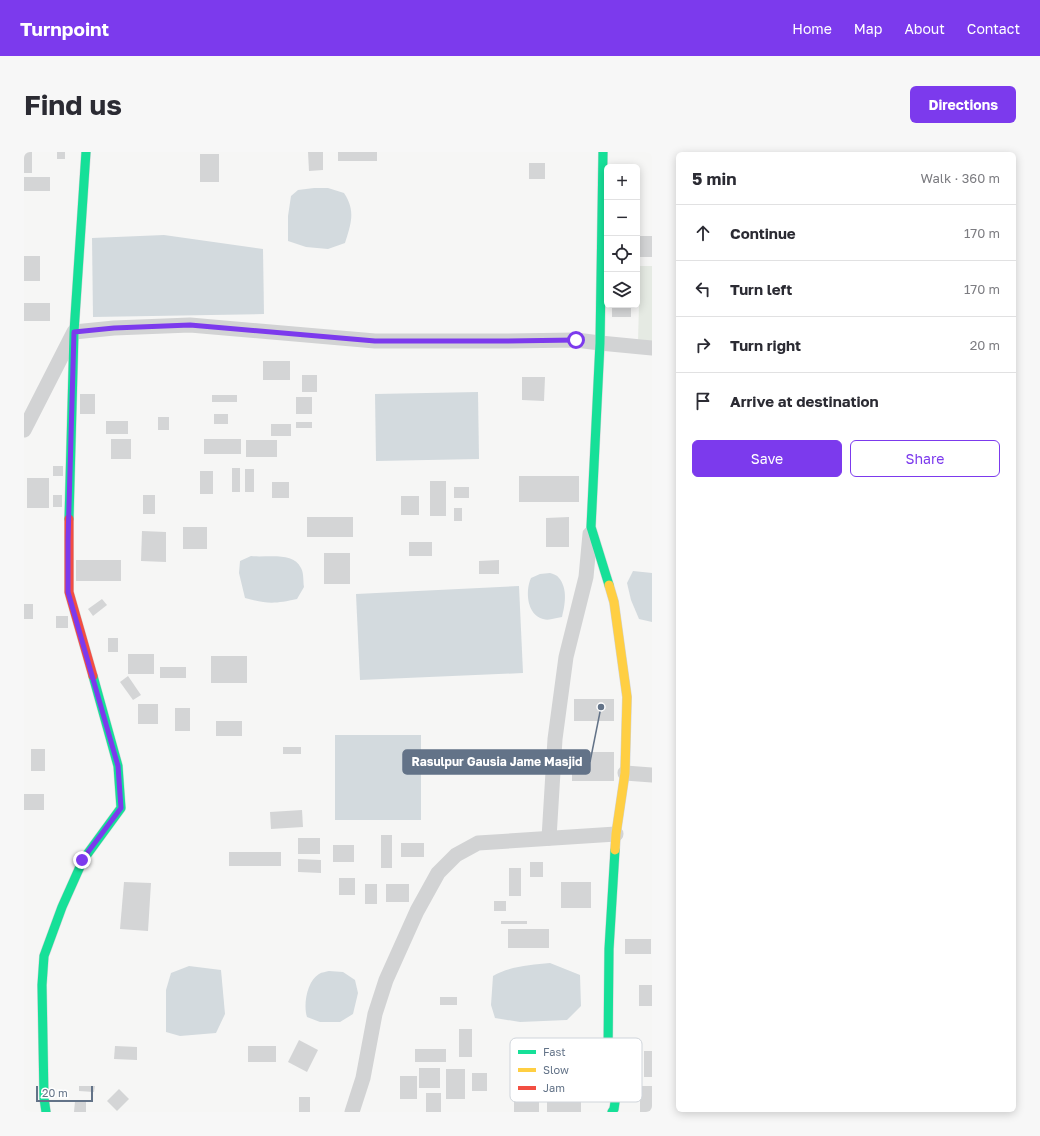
<!DOCTYPE html>
<html lang="en">
<head>
<meta charset="utf-8">
<style>
	body { margin:0; font-family:"Golos Text",sans-serif; background:#f7f7f7; color:#2b2b33 }
	.controls { position:absolute; right:12px; top:12px; display:grid; overflow:hidden; border-radius:6px; box-shadow:0 2px 10px #0003 }
	.controls button { width:36px; height:36px; display:grid; place-items:center; padding:0; border:0; border-bottom:1px solid #e1e1e2; background:#fff; color:#2b2b33; font:20px sans-serif }
	.scale { position:absolute; left:12px; bottom:10px; width:57px; box-sizing:border-box; padding-left:4px; border:2px solid #637388; border-top:0; font-size:11px; line-height:14px; white-space:nowrap; color:#637388; -webkit-text-stroke:3px #fff; paint-order:stroke }
	.stop { position:absolute; width:12px; height:12px; margin:-9px; border:3px solid #7c3aed; border-radius:50%; background:#fff }
	.stop.end { background:#7c3aed; border-color:#fff; box-shadow:0 1px 4px #0008 }
	.list { margin:0; padding:0; list-style:none }
	h2 { display:flex; justify-content:space-between; align-items:center; height:52px; margin:0; padding:0 16px; font-size:17px }
	h2 small { font-size:13px; font-weight:400; color:#7c7c81 }
	.list li { display:grid; grid-template-columns:26px 1fr auto; gap:12px; align-items:center; box-sizing:border-box; height:56px; padding:0 16px; border-top:1px solid #e1e1e2 }
	.list b { display:block; font-size:15px; white-space:nowrap }
	.list em { font-size:13px; font-style:normal; color:#7c7c81 }
	.actions { display:flex; gap:8px; padding:12px 16px }
	.actions a { flex:1; padding:9px 0; border:1px solid #7c3aed; border-radius:6px; text-align:center; font-size:14px; color:#7c3aed }
	.actions .main { background:#7c3aed; color:#fff }
	.icon { flex:none; width:22px; height:22px; fill:none; stroke:currentColor; stroke-width:2; stroke-linecap:round; stroke-linejoin:round }
	.map { position:relative; flex:none; width:628px; height:960px; overflow:hidden; border-radius:6px }
	header { display:flex; align-items:center; gap:24px; box-sizing:border-box; height:56px; padding:0 20px; background:#7c3aed; color:#fff }
	header strong { font-size:19px }
	nav { display:flex; gap:22px; margin-inline-start:auto; font-size:14px }
	.intro { display:flex; align-items:center; justify-content:space-between; box-sizing:border-box; height:96px; padding:0 24px }
	h1 { margin:0; font-size:28px }
	.button { padding:10px 18px; border-radius:6px; background:#7c3aed; color:#fff; font-size:14px; font-weight:700 }
	main { display:flex; gap:24px; padding:0 24px }
	aside { flex:1; background:#fff; border-radius:6px; box-shadow:0 2px 10px #0003 }
	.map>svg:first-child { display:block }
	.green { fill:#e5eae3 }
	.water { fill:#d3dade }
	.building { fill:#d4d5d6 }
	.lines { fill:none; stroke-linecap:round; stroke-linejoin:round }
	.fast-casing { stroke:#d2d4d6; stroke-width:10 }
	.slow-casing { stroke:#d2d4d6; stroke-width:10 }
	.jam-casing { stroke:#d2d4d6; stroke-width:10 }
	.street { stroke:#d2d3d4; stroke-width:15 }
	.fast { stroke:#16e098; stroke-width:9 }
	.slow { stroke:#ffcf43; stroke-width:9 }
	.jam { stroke:#f24e42; stroke-width:9 }
	.route { stroke:#7c3aed; stroke-width:5 }
	.key { fill:#fff; stroke:#d0d5db; stroke-width:1 }
	.key-label { font-size:11px; fill:#637388 }
	.leader { fill:none; stroke:#637388; stroke-width:1.5 }
	.callout-dot { fill:#637388; stroke:#fff; stroke-width:1.5 }
	.callout { fill:#637388; stroke:#637388; stroke-width:1.5 }
	.callout-label { font-size:12px; text-anchor:middle; font-weight:bold; fill:#fff }
</style>
</head>
<body>
<header>
<strong>Turnpoint</strong>
<nav><a>Home</a><a>Map</a><a>About</a><a>Contact</a></nav>
</header>
<div class="intro"><h1>Find us</h1><a class="button">Directions</a></div>
<main>
<div class="map">
<svg width="628" height="960" viewBox="0 0 628 960">
	<rect width="100%" height="100%" fill="#f6f6f5"/>
	<path class="green" d="M616 114H628V191L614 190Z"/>
	<g class="water">
		<path d="M290 36H304L320 41C332 59 327 72 321 91L304 97 282 95 264 89V64L267 44 274 38Z"/>
		<path d="M140 83 239 97 240 162 69 165 68 86Z"/>
		<path d="M454 240 455 307 352 309 351 242Z"/>
		<path d="M227 404C243 406 269 399 277 416 280 421 279 429 280 435L273 447C251 452 242 452 221 446L215 421 216 409Z"/>
		<path d="M609 419 628 421V470L615 467 607 448 603 431Z"/>
		<path d="M526 421C529 422 533 423 535 426 544 437 541 453 538 465 531 466 525 469 519 467 503 463 501 439 507 426L516 422Z"/>
		<path d="M495 434 499 521 336 528 332 442Z"/>
		<rect x="311" y="583" width="86" height="85"/>
		<path d="M526 811 556 823 557 854 543 868 496 870 471 866 467 853 469 824C486 814 507 813 526 811Z"/>
		<path d="M165 814 197 818 201 862 192 881 156 884 142 880V838L147 821Z"/>
		<path d="M305 819 319 820 331 828 334 841 329 862 316 870H296L283 865C279 853 283 829 295 822 298 820 302 820 305 819Z"/>
	</g>
	<g class="building">
		<rect x="0" y="0" width="8" height="21"/>
		<rect x="33" y="0" width="8" height="7"/>
		<path d="M284 0H299V18L285 19Z"/>
		<rect x="314" y="0" width="39" height="9"/>
		<rect x="176" y="2" width="19" height="28"/>
		<rect x="505" y="11" width="16" height="16"/>
		<rect x="0" y="25" width="26" height="14"/>
		<rect x="613" y="84" width="15" height="21"/>
		<rect x="0" y="104" width="16" height="25"/>
		<rect x="0" y="151" width="26" height="18"/>
		<rect x="588" y="153" width="19" height="12"/>
		<rect x="239" y="209" width="27" height="19"/>
		<rect x="278" y="223" width="15" height="17"/>
		<path d="M498 225H521L520 249 498 248Z"/>
		<rect x="56" y="242" width="15" height="20"/>
		<rect x="188" y="243" width="25" height="7"/>
		<rect x="272" y="245" width="16" height="17"/>
		<rect x="190" y="262" width="14" height="10"/>
		<rect x="134" y="265" width="11" height="13"/>
		<rect x="82" y="269" width="22" height="13"/>
		<rect x="272" y="270" width="16" height="6"/>
		<rect x="247" y="272" width="20" height="12"/>
		<rect x="87" y="287" width="20" height="20"/>
		<rect x="180" y="287" width="37" height="15"/>
		<rect x="222" y="288" width="31" height="17"/>
		<rect x="29" y="314" width="10" height="10"/>
		<rect x="208" y="316" width="8" height="24"/>
		<rect x="221" y="317" width="9" height="23"/>
		<rect x="176" y="319" width="13" height="23"/>
		<rect x="495" y="324" width="60" height="26"/>
		<rect x="3" y="326" width="22" height="30"/>
		<rect x="406" y="329" width="16" height="35"/>
		<rect x="248" y="330" width="17" height="16"/>
		<rect x="430" y="335" width="15" height="11"/>
		<rect x="29" y="343" width="9" height="12"/>
		<rect x="119" y="343" width="12" height="19"/>
		<rect x="377" y="344" width="18" height="19"/>
		<rect x="430" y="356" width="8" height="13"/>
		<rect x="283" y="365" width="46" height="20"/>
		<path d="M545 365V395H522V366Z"/>
		<rect x="159" y="375" width="24" height="22"/>
		<path d="M118 379 142 380V410L117 409Z"/>
		<rect x="385" y="390" width="23" height="14"/>
		<rect x="300" y="401" width="26" height="31"/>
		<rect x="52" y="408" width="45" height="21"/>
		<path d="M475 408V422H455V409Z"/>
		<path d="M78 447 83 453 69 464 64 457Z"/>
		<rect x="0" y="452" width="9" height="15"/>
		<rect x="32" y="464" width="12" height="12"/>
		<rect x="84" y="486" width="10" height="14"/>
		<rect x="104" y="502" width="26" height="20"/>
		<rect x="187" y="504" width="36" height="27"/>
		<rect x="136" y="515" width="26" height="11"/>
		<path d="M104 524 117 543 109 548 96 530Z"/>
		<rect x="550" y="547" width="40" height="22"/>
		<rect x="114" y="552" width="20" height="20"/>
		<rect x="151" y="556" width="15" height="23"/>
		<rect x="192" y="569" width="26" height="15"/>
		<rect x="259" y="595" width="18" height="7"/>
		<rect x="7" y="597" width="14" height="22"/>
		<rect x="548" y="600" width="42" height="29"/>
		<rect x="0" y="642" width="20" height="16"/>
		<path d="M278 658 279 675 247 677 246 660Z"/>
		<rect x="357" y="683" width="11" height="33"/>
		<rect x="274" y="686" width="22" height="16"/>
		<rect x="377" y="691" width="23" height="14"/>
		<rect x="309" y="693" width="21" height="17"/>
		<rect x="205" y="700" width="52" height="14"/>
		<path d="M274 707 297 708V721L274 720Z"/>
		<rect x="506" y="710" width="13" height="15"/>
		<rect x="485" y="716" width="12" height="28"/>
		<rect x="315" y="726" width="16" height="17"/>
		<path d="M100 730 127 731 124 779 96 777Z"/>
		<rect x="537" y="730" width="30" height="26"/>
		<rect x="341" y="732" width="12" height="20"/>
		<rect x="362" y="732" width="23" height="18"/>
		<rect x="470" y="749" width="12" height="10"/>
		<rect x="477" y="769" width="26" height="3"/>
		<rect x="484" y="777" width="41" height="19"/>
		<rect x="601" y="787" width="26" height="15"/>
		<rect x="615" y="833" width="13" height="21"/>
		<rect x="416" y="845" width="17" height="8"/>
		<rect x="435" y="877" width="13" height="28"/>
		<path d="M275 888 294 898 283 920 264 910Z"/>
		<path d="M91 894 113 895V908L90 907Z"/>
		<rect x="224" y="894" width="28" height="16"/>
		<rect x="391" y="897" width="31" height="13"/>
		<rect x="620" y="899" width="8" height="26"/>
		<rect x="395" y="916" width="21" height="20"/>
		<rect x="422" y="917" width="19" height="30"/>
		<rect x="448" y="921" width="15" height="18"/>
		<rect x="376" y="924" width="17" height="23"/>
		<path d="M55 934H71L70 940 55 939Z"/>
		<rect x="616" y="934" width="12" height="26"/>
		<path d="M95 937 105 947 93 959 83 949Z"/>
		<rect x="402" y="941" width="15" height="19"/>
		<rect x="490" y="941" width="25" height="19"/>
		<rect x="275" y="945" width="11" height="15"/>
		<path d="M51 949 62 950V960H50Z"/>
		<rect x="523" y="950" width="34" height="10"/>
	</g>
	<g class="lines">
		<defs>
			<g id="fast">
				<path d="M579 0 576 191 567 375 585 433"/>
				<path d="M45 367 50 180 62 0"/>
				<path d="M22 960 20 946 18 833 20 804 38 755 59 708 97 656 94 614 69 524"/>
				<path d="M588 960 590 957 593 936 584 901 585 797 591 698"/>
			</g>
			<path id="slow" d="M585 433 590 450 603 545 601 621 592 682 591 698"/>
			<path id="jam" d="M45 367V440L69 524"/>
		</defs>
		<use href="#fast" class="fast-casing"/>
		<use href="#slow" class="slow-casing"/>
		<use href="#jam" class="jam-casing"/>
		<g class="street">
			<path d="M0 278 50 180 90 176 166 173 351 189H484L552 188 576 191 628 196"/>
			<path d="M601 621 628 623"/>
			<path d="M525 686 531 587 542 505 562 425 566 382"/>
			<path d="M328 960 339 926 351 862 362 828 393 759 414 721 432 703 454 691 592 682"/>
		</g>
		<use href="#fast" class="fast"/>
		<use href="#slow" class="slow"/>
		<use href="#jam" class="jam"/>
	</g>
	<g class="lines">
		<path class="route" d="M58 708 97 656 94 614 44 440V389L50 180 90 176 166 173 351 189H484L552 188"/>
	</g>
	<rect x="486" y="886" width="132" height="64" rx="6" class="key"/>
	<rect x="494" y="898" width="18" height="4" fill="#16e098"/>
	<rect x="494" y="916" width="18" height="4" fill="#ffcf43"/>
	<rect x="494" y="934" width="18" height="4" fill="#f24e42"/>
	<g class="key-label">
		<text x="519" y="904">Fast</text>
		<text x="519" y="922">Slow</text>
		<text x="519" y="940">Jam</text>
	</g>
	<path class="leader" d="M577 555L566 610"/>
	<circle class="callout-dot" cx="577" cy="555" r="4"/>
	<rect class="callout" x="379" y="598" width="187" height="24" rx="4"/>
	<g class="callout-label">
		<text x="473" y="614">Rasulpur Gausia Jame Masjid</text>
	</g>
</svg>
<div class="controls">
<button>+</button>
<button>−</button>
<button><svg class="icon" aria-label="locate" viewBox="0 0 24 24"><circle cx="12" cy="12" r="6"/><path d="M12 2v4M12 18v4M2 12h4M18 12h4"/></svg></button>
<button><svg class="icon" aria-label="layers" viewBox="0 0 24 24"><path d="M12 4l9 5-9 5-9-5zM3 14l9 5 9-5"/></svg></button>
</div>
<div class="scale">20 m</div>
<div class="stop" style="left:552px;top:188px"></div>
<div class="stop end" style="left:58px;top:708px"></div>
</div>
<aside>
<h2>5 min<small>Walk · 360 m</small></h2>
<ul class="list">
<li><svg class="icon" aria-label="ahead" viewBox="0 0 24 24"><path d="M12 20V5M6 11l6-6 6 6"/></svg><div><b>Continue</b></div><em>170 m</em></li>
<li><svg class="icon" aria-label="left" viewBox="0 0 24 24"><path d="M17 20v-9H6M10 6l-5 5 5 5"/></svg><div><b>Turn left</b></div><em>170 m</em></li>
<li><svg class="icon" aria-label="right" viewBox="0 0 24 24"><path d="M7 20v-9h11M14 6l5 5-5 5"/></svg><div><b>Turn right</b></div><em>20 m</em></li>
<li><svg class="icon" aria-label="arrive" viewBox="0 0 24 24"><path d="M6 21V4h12l-3 4 3 4H6"/></svg><div><b>Arrive at destination</b></div></li>
</ul>
<div class="actions"><a class="main">Save</a><a>Share</a></div>
</aside>
</main>
</body>
</html>
